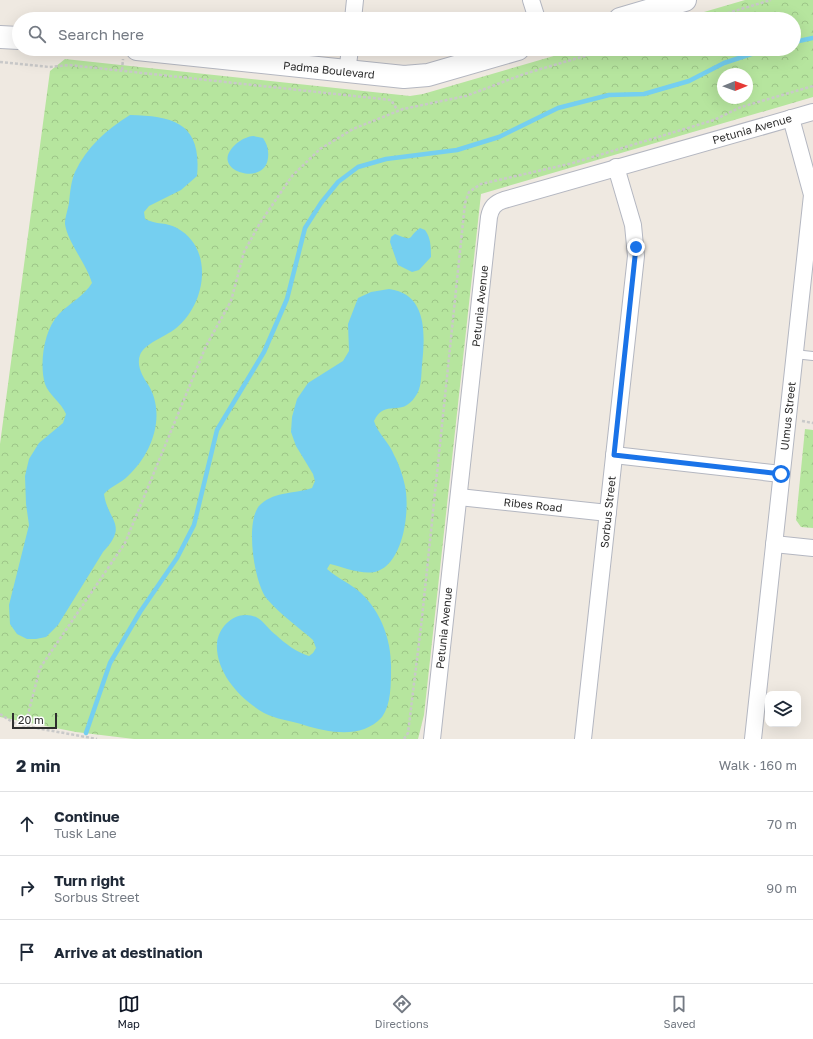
<!DOCTYPE html>
<html lang="en">
<head>
<meta charset="utf-8">
<style>
	body { margin:0; font-family:"Golos Text",sans-serif; background:#f6f6f7; color:#1f2937 }
	.controls { position:absolute; right:12px; bottom:12px; display:grid; overflow:hidden; border-radius:8px; box-shadow:0 4px 16px #0002 }
	.controls button { width:36px; height:36px; display:grid; place-items:center; padding:0; border:0; border-bottom:1px solid #e0e1e3; background:#fff; color:#1f2937; font:20px sans-serif }
	.compass { position:absolute; left:717px; top:68px; width:36px; height:36px; border-radius:50%; background:#fff; box-shadow:0 4px 16px #0002; rotate:89deg }
	.scale { position:absolute; left:12px; bottom:10px; width:45px; box-sizing:border-box; padding-left:4px; border:2px solid #2e2e2e; border-top:0; font-size:11px; line-height:14px; white-space:nowrap; color:#2e2e2e; -webkit-text-stroke:3px #fff; paint-order:stroke }
	.stop { position:absolute; width:12px; height:12px; margin:-9px; border:3px solid #1a73e8; border-radius:50%; background:#fff }
	.stop.end { background:#1a73e8; border-color:#fff; box-shadow:0 1px 4px #0008 }
	.list { margin:0; padding:0; list-style:none }
	h2 { display:flex; justify-content:space-between; align-items:center; height:52px; margin:0; padding:0 16px; font-size:17px }
	h2 small { font-size:13px; font-weight:400; color:#747a83 }
	.list li { display:grid; grid-template-columns:26px 1fr auto; gap:12px; align-items:center; box-sizing:border-box; height:64px; padding:0 16px; border-top:1px solid #e0e1e3 }
	.list b { display:block; font-size:15px; white-space:nowrap }
	.list p { margin:0; font-size:13px; white-space:nowrap; color:#747a83 }
	.list em { font-size:13px; font-style:normal; color:#747a83 }
	.icon { flex:none; width:22px; height:22px; fill:none; stroke:currentColor; stroke-width:2; stroke-linecap:round; stroke-linejoin:round }
	.map { position:relative; flex:none; width:813px; height:739px; overflow:hidden }
	.search { position:absolute; background:#fff; box-shadow:0 4px 16px #0002; left:12px; right:12px; top:12px; height:44px; display:flex; align-items:center; gap:10px; box-sizing:border-box; padding:0 14px; border-radius:22px; color:#747a83; font-size:15px }
	.sheet { height:244px; background:#fff }
	nav { display:flex; justify-content:space-around; align-items:center; box-sizing:border-box; height:56px; border-top:1px solid #e0e1e3; background:#fff; font-size:11px; color:#747a83 }
	nav a { display:grid; justify-items:center; gap:2px }
	nav .on { color:#111827 }
	.map>svg:first-child { display:block }
	.park { fill:url(#park-crowns); fill-rule:evenodd }
	.water { fill:#75cff0 }
	.lines { fill:none; stroke-linecap:round; stroke-linejoin:round }
	.stream { stroke:#75cff0; stroke-width:4.5 }
	.lane-casing { stroke:#b4b7c1; stroke-width:10 }
	.street-casing { stroke:#b4b7c1; stroke-width:18 }
	.secondary-casing { stroke:#b4b7c1; stroke-width:24 }
	.path { stroke:#c9c9c9; stroke-width:2.5; stroke-dasharray:3 2; stroke-linecap:butt }
	.lane { stroke:#fff; stroke-width:8 }
	.street { stroke:#fff; stroke-width:16 }
	.secondary { stroke:#fff; stroke-width:22 }
	.route { stroke:#1a73e8; stroke-width:5 }
	.labels { text-anchor:middle; stroke-width:4; stroke-linejoin:round; paint-order:stroke }
	.street-label { font-size:11px; fill:#2e2e2e; stroke:#fff }
</style>
</head>
<body>
<div class="map">
<svg width="813" height="739" viewBox="0 0 813 739">
	<defs>
		<pattern id="park-crowns" width="20" height="18" patternUnits="userSpaceOnUse"><rect width="20" height="18" fill="#b6e59e"/><path d="M2 6a3 3 0 1 1 6 0M12 15a3 3 0 1 1 6 0" fill="none" stroke="#9dc588"/></pattern>
	</defs>
	<rect width="100%" height="100%" fill="#efe9e1"/>
	<g class="park">
		<path d="M745 0H813V97L481 194 424 715 418 739H134L76 732 0 717V444L50 71 65 59 410 96 423 94 578 49H794V19H680ZM723 74H747V98H723Z"/>
		<path d="M805 429 813 430V528L801 527 796 520Z"/>
	</g>
	<g class="water">
		<path d="M130 115C175 116 202 124 197 176L181 190 149 206 144 212 145 219C156 225 167 222 177 228 215 249 206 305 175 329 166 336 144 344 140 355 136 366 143 377 149 386 166 416 152 454 128 476 121 483 111 486 104 494 108 522 129 524 103 552L58 625 46 637 36 639H27L17 634 10 624 9 605 29 525 26 504 25 476 29 459 39 443 63 423 66 414C61 402 49 395 45 384 39 364 44 329 59 314 70 303 85 295 92 283 87 265 67 241 65 224 65 217 68 209 69 203 70 193 71 181 75 172 86 148 107 129 130 115Z"/>
		<path d="M253 136 263 138C267 144 269 150 268 158 265 186 216 172 230 151 235 143 244 137 253 136Z"/>
		<path d="M420 228 425 230C431 238 431 248 431 257L419 270 412 272 398 265 390 242 391 237 395 234C416 242 406 238 420 228Z"/>
		<path d="M389 289C428 294 425 335 422 365 421 376 422 388 415 397 401 418 385 398 374 421 378 434 389 442 394 455 399 464 403 476 405 486 410 510 404 561 378 571 364 576 343 567 330 564L327 569C337 578 351 584 361 593 382 613 392 642 391 670 391 684 391 705 382 717 362 739 330 733 304 725 292 721 275 719 264 713 240 699 215 672 217 643 219 625 237 609 256 617 264 621 269 630 276 635 284 643 298 653 309 656L313 653 316 648 313 640C298 627 280 614 267 599 254 584 244 518 261 504 276 491 295 494 312 488L315 481 313 474 296 446 291 432 292 417 297 399 308 383 343 361 349 351 348 324 358 298 371 292Z"/>
	</g>
	<g class="lines">
		<g class="stream">
			<path d="M794 42 813 38"/>
			<path d="M86 733 110 663 140 612 177 558 194 525 217 430 264 352 287 299 305 228 321 203 338 182 358 167 386 159 457 150 499 137 558 108 609 95 644 94 689 81 724 63 767 49"/>
		</g>
		<defs>
			<path id="lane" d="M794 354 813 356"/>
			<g id="street">
				<path d="M531 0 537 19"/>
				<path d="M353 19 355 0"/>
				<path d="M347 72 350 49"/>
				<path d="M614 455 781 474"/>
				<path d="M459 497 608 513"/>
				<path d="M774 544 813 548"/>
				<path d="M432 739 489 217C491 207 495 203 504 200L813 112"/>
				<path d="M583 739 636 256 633 225 616 167"/>
				<path d="M753 739 812 195 791 118"/>
			</g>
			<g id="secondary">
				<path d="M620 19 685 0"/>
				<path d="M0 37 19 38"/>
				<path d="M137 49 404 77 428 75 518 49"/>
			</g>
		</defs>
		<use href="#lane" class="lane-casing"/>
		<use href="#street" class="street-casing"/>
		<use href="#secondary" class="secondary-casing"/>
		<g class="path">
			<path d="M708 19 771 0"/>
			<path d="M0 62 49 67 69 65 391 100 398 111"/>
			<path d="M122 70 123 59"/>
			<path d="M802 421 813 423"/>
			<path d="M0 714 14 723 25 726 97 739"/>
			<path d="M25 726 40 668 125 543 206 346 231 301 244 252 260 223 292 176 320 149 353 129 403 109 466 96 524 74 608 49"/>
			<path d="M404 739 408 733 422 618 465 203 469 192 481 184 573 163 714 120 741 107 813 86"/>
		</g>
		<use href="#lane" class="lane"/>
		<use href="#street" class="street"/>
		<use href="#secondary" class="secondary"/>
	</g>
	<g class="lines">
		<path class="route" d="M636 247 614 455 781 474"/>
	</g>
	<g class="labels">
		<g class="street-label">
			<text transform="translate(329 70) rotate(6)" y="4">Padma Boulevard</text>
			<text transform="translate(752 129) rotate(-16)" y="4">Petunia Avenue</text>
			<text transform="translate(480 306) rotate(-84)" y="4">Petunia Avenue</text>
			<text transform="translate(788 416) rotate(-84)" y="4">Ulmus Street</text>
			<text transform="translate(533 505) rotate(6)" y="4">Ribes Road</text>
			<text transform="translate(608 512) rotate(-84)" y="4">Sorbus Street</text>
			<text transform="translate(444 628) rotate(-84)" y="4">Petunia Avenue</text>
		</g>
	</g>
</svg>
<div class="controls">
<button><svg class="icon" aria-label="layers" viewBox="0 0 24 24"><path d="M12 4l9 5-9 5-9-5zM3 14l9 5 9-5"/></svg></button>
</div>
<svg class="compass" viewBox="-18 -18 36 36"><path d="M0-13l5 13h-10z" fill="#e53935"/><path d="M0 13l5-13h-10z" fill="#747a83"/></svg>
<div class="scale">20 m</div>
<div class="stop" style="left:781px;top:474px"></div>
<div class="stop end" style="left:636px;top:247px"></div>
<div class="search"><svg class="icon" aria-label="search" viewBox="0 0 24 24"><circle cx="10" cy="10" r="6"/><path d="M15 15l6 6"/></svg>Search here</div>
</div>
<section class="sheet">
<h2>2 min<small>Walk · 160 m</small></h2>
<ul class="list">
<li><svg class="icon" aria-label="ahead" viewBox="0 0 24 24"><path d="M12 20V5M6 11l6-6 6 6"/></svg><div><b>Continue</b><p>Tusk Lane</p></div><em>70 m</em></li>
<li><svg class="icon" aria-label="right" viewBox="0 0 24 24"><path d="M7 20v-9h11M14 6l5 5-5 5"/></svg><div><b>Turn right</b><p>Sorbus Street</p></div><em>90 m</em></li>
<li><svg class="icon" aria-label="arrive" viewBox="0 0 24 24"><path d="M6 21V4h12l-3 4 3 4H6"/></svg><div><b>Arrive at destination</b></div></li>
</ul>
</section>
<nav>
<a class="on"><svg class="icon" aria-label="map" viewBox="0 0 24 24"><path d="M3 6l6-2 6 2 6-2v14l-6 2-6-2-6 2zM9 4v14M15 6v14"/></svg>Map</a>
<a><svg class="icon" aria-label="directions" viewBox="0 0 24 24"><path d="M12 3l9 9-9 9-9-9zM9 14v-3h6M13 9l2 2-2 2"/></svg>Directions</a>
<a><svg class="icon" aria-label="saved" viewBox="0 0 24 24"><path d="M7 4h10v16l-5-4-5 4z"/></svg>Saved</a>
</nav>
</body>
</html>
